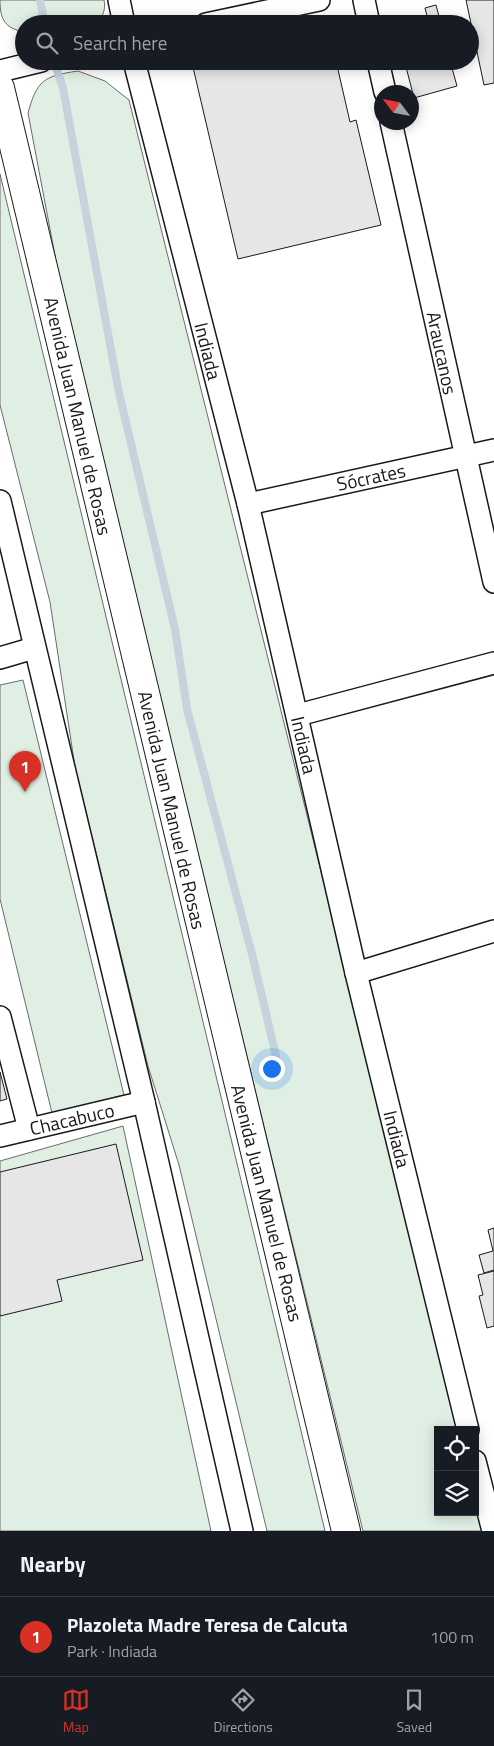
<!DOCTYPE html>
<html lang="en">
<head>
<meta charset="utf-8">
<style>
	body { margin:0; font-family:"Titillium Web",sans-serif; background:#242831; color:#f1f3f6 }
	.controls { position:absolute; right:15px; bottom:15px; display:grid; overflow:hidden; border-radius:0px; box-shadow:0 2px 12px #0003 }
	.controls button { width:45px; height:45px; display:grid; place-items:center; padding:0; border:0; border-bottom:1px solid #363941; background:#171b24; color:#f1f3f6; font:25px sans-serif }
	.compass { position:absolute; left:374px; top:85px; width:45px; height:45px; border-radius:50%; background:#171b24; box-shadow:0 2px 12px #0003; rotate:302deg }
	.you { position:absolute; left:271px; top:1068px; width:18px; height:18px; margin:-12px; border:4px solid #fff; border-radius:50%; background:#1a73e8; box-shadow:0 0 0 8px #1a73e833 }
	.badge { display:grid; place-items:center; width:32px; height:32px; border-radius:50%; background:#d93025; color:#fff; font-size:16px; font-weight:700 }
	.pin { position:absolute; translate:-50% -41px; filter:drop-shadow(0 1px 2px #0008) }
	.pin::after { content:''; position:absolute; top:26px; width:18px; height:15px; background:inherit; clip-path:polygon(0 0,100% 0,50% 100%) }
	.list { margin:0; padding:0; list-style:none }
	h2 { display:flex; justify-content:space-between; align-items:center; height:65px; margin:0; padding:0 20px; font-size:21px }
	h2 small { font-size:16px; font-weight:400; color:#9ea1a6 }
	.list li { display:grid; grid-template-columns:32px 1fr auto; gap:15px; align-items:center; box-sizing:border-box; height:80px; padding:0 20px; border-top:1px solid #363941 }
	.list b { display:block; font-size:19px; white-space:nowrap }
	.list p { margin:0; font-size:16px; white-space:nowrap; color:#9ea1a6 }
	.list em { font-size:16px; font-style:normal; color:#9ea1a6 }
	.icon { flex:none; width:28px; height:28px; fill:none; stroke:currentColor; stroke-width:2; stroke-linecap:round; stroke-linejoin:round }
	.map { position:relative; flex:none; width:494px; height:1531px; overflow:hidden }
	.search { position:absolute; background:#171b24; box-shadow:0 2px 12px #0003; left:15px; right:15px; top:15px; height:55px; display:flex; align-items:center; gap:12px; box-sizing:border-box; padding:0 18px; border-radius:28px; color:#9ea1a6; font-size:19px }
	.sheet { height:145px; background:#171b24 }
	nav { display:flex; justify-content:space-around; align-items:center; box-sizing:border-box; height:70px; border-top:1px solid #363941; background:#171b24; font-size:14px; color:#9ea1a6 }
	nav a { display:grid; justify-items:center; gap:2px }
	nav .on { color:#d93025 }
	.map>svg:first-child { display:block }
	.green { fill:#e0efe3; stroke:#6a6a6a }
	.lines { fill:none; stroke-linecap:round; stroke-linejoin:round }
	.stream { stroke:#c6d2dc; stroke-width:8 }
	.building { fill:#e6e6e6; stroke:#1a1a1a }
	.minor-casing { stroke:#1a1a1a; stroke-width:24 }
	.primary-casing { stroke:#1a1a1a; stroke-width:30 }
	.minor { stroke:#fff; stroke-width:21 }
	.primary { stroke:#fff; stroke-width:28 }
	.labels { text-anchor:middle; stroke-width:4; stroke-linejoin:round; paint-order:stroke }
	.street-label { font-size:19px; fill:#1a1a1a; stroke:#fff }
</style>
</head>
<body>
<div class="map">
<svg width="494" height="1531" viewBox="0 0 494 1531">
	<rect width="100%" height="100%" fill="#fff"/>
	<g class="green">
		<path d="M0 0H104C106 9 103 17 96 24H24V32C5 28 0 20 0 0Z"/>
		<path d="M78 71 105 81 129 100 460 1430H438V1512H475V1492L485 1531H363L157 689 57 266 28 113C37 80 44 76 78 71Z"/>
		<path d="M0 174 325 1531H267L179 1165 148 1066 75 767 50 602 0 405Z"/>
		<path d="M23 680 124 1095 52 1113 0 899V685Z"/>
		<path d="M123 1126 211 1531H0V1161Z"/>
	</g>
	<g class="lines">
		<g class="stream">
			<path d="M40 0 45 24"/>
			<path d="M54 61 63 88 119 393 175 629 187 709 253 958 279 1069"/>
		</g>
	</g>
	<g class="building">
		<path d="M466 0H494V83L484 85Z"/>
		<path d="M436 5 441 24H429L425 8Z"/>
		<path d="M201 61H336L350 122 356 120 381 225 238 259 192 63Z"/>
		<path d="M412 61H450L457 86 414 98 405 63Z"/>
		<path d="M0 1072 7 1099 0 1101Z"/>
		<path d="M116 1144 143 1260 57 1280 62 1301 0 1316V1172Z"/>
		<path d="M494 1228V1270L484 1273 479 1255 493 1251 488 1230Z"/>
		<path d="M494 1271V1326L487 1328 479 1296 483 1295 478 1275Z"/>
	</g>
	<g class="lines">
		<defs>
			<g id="minor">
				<path d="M119 0 124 24"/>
				<path d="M364 0 369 24"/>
				<path d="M206 24 319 0"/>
				<path d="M134 61 248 504 356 973 468 1430"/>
				<path d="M378 61 385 92"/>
				<path d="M0 71 41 61"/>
				<path d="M391 122 494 582"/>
				<path d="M0 501 144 1102 242 1531"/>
				<path d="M248 504 494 450"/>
				<path d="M0 658 34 648"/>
				<path d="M298 715 494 663"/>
				<path d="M356 973 494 931"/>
				<path d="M0 1017 29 1129"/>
				<path d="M0 1136 144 1102"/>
				<path d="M475 1461 493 1531"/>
			</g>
			<path id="primary" d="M0 88 346 1531"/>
		</defs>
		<use href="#minor" class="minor-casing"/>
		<use href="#primary" class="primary-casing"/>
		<use href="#minor" class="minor"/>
		<use href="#primary" class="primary"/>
	</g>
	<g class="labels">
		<g class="street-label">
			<text transform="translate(208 351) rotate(76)" y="7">Indiada</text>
			<text transform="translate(442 353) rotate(78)" y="7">Araucanos</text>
			<text transform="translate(78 416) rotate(77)" y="7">Avenida Juan Manuel de Rosas</text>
			<text transform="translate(371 477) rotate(-12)" y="7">Sócrates</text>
			<text transform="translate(304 745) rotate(77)" y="7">Indiada</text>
			<text transform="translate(172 810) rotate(77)" y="7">Avenida Juan Manuel de Rosas</text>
			<text transform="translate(72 1119) rotate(-13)" y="7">Chacabuco</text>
			<text transform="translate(397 1139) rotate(76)" y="7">Indiada</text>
			<text transform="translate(267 1203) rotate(76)" y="7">Avenida Juan Manuel de Rosas</text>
		</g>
	</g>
</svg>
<div class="controls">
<button><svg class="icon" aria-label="locate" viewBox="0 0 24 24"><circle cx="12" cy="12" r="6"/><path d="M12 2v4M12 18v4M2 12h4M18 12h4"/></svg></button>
<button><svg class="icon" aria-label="layers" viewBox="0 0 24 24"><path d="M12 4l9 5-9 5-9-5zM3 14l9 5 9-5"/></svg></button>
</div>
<svg class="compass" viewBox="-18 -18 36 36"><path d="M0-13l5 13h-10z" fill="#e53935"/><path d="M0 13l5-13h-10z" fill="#9ea1a6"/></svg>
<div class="you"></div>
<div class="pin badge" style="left:25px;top:792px">1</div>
<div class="search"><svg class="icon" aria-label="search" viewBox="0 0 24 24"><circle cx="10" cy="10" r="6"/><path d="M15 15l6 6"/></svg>Search here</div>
</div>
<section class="sheet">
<h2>Nearby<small></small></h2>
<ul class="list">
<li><span class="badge">1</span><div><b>Plazoleta Madre Teresa de Calcuta</b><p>Park · Indiada</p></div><em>100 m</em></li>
</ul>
</section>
<nav>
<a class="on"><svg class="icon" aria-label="map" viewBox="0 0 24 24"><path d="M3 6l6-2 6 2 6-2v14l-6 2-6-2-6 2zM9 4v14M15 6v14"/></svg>Map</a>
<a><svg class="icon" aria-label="directions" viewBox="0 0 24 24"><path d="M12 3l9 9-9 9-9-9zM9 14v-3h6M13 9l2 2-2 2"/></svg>Directions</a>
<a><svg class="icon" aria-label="saved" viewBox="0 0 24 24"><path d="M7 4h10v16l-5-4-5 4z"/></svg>Saved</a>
</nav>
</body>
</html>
